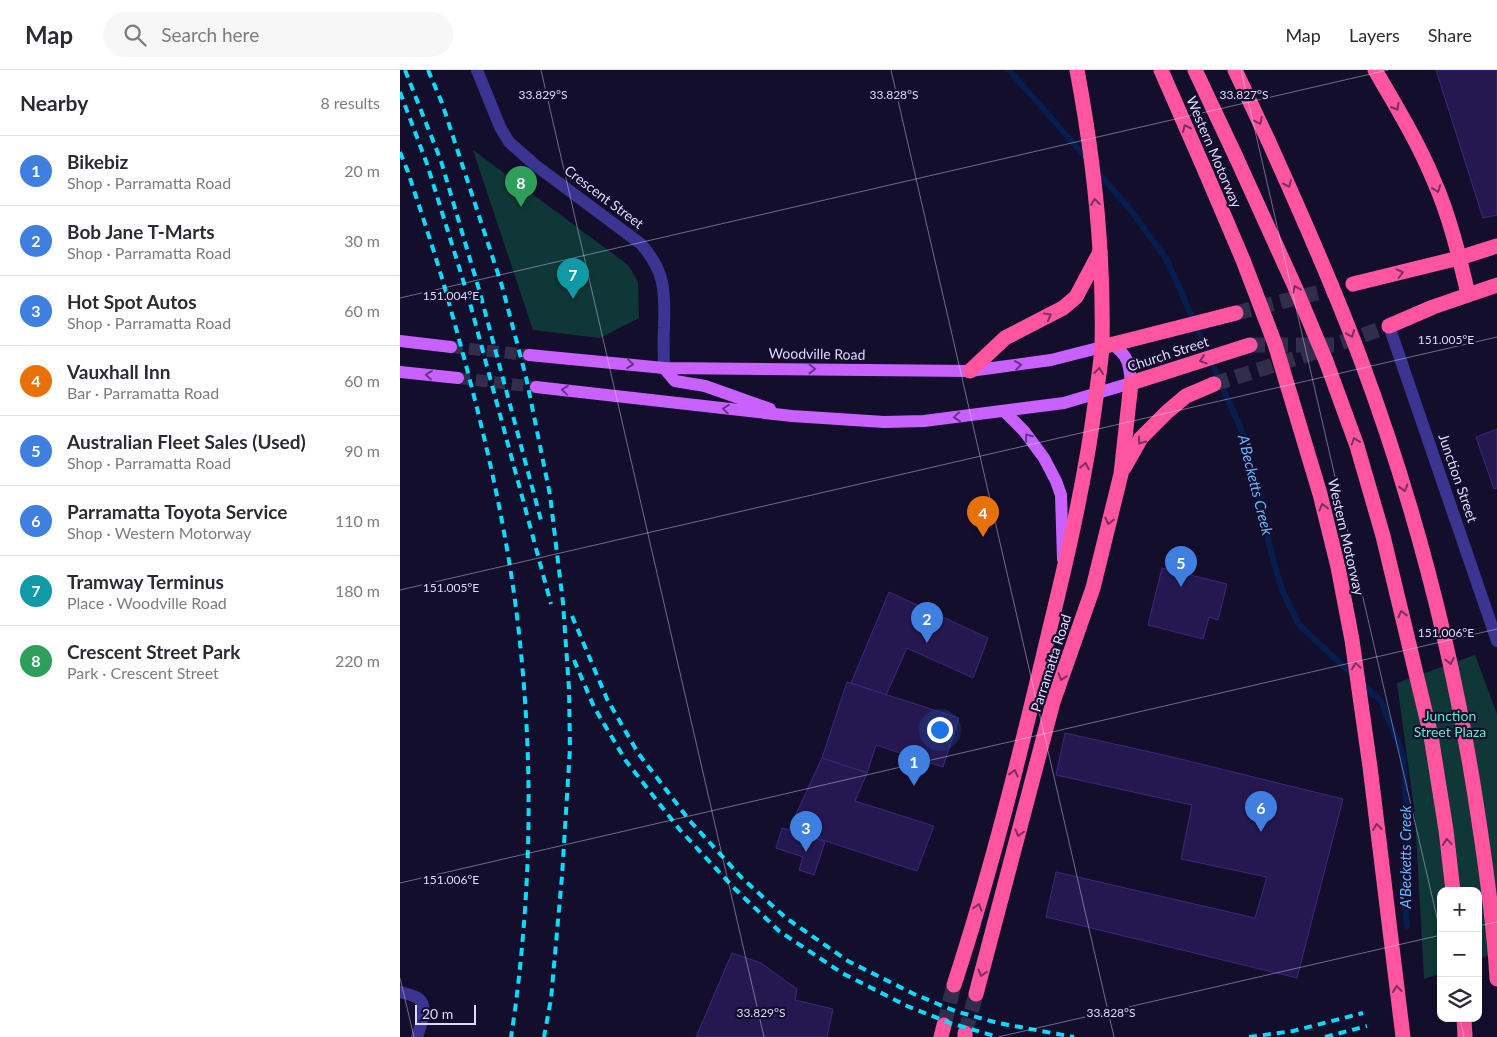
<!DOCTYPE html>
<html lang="en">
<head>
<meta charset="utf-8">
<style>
	body { margin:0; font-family:Lato,sans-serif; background:#f7f7f7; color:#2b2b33 }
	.controls { position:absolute; right:15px; bottom:15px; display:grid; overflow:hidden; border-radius:10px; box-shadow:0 5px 20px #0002 }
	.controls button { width:45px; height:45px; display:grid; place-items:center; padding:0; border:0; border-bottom:1px solid #e1e1e2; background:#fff; color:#2b2b33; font:25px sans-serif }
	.scale { position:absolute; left:15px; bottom:12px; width:61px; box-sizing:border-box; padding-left:5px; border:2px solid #dfdaff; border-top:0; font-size:14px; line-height:18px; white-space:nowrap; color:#dfdaff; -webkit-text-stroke:4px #140e2d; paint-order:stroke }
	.you { position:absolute; left:539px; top:659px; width:18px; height:18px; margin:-12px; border:4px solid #fff; border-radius:50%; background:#1a73e8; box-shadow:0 0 0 8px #1a73e833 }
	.badge { display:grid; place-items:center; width:32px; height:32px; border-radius:50%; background:#7c3aed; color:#fff; font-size:16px; font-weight:700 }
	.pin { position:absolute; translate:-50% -41px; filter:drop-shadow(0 1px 2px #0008) }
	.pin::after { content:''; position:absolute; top:26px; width:18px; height:15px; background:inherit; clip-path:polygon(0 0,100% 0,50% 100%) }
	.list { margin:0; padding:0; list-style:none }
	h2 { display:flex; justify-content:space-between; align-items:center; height:65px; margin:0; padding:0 20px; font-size:21px }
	h2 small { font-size:16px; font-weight:400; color:#7c7c81 }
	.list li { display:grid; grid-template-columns:32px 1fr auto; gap:15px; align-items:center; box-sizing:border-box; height:70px; padding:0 20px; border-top:1px solid #e1e1e2 }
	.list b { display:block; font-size:19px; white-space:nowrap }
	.list p { margin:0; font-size:16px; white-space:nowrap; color:#7c7c81 }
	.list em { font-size:16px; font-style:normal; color:#7c7c81 }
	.icon { flex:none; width:28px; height:28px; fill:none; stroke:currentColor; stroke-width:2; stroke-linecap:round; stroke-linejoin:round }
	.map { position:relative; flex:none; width:1097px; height:967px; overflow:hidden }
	header { display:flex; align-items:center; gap:30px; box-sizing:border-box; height:70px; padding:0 25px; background:#fff; border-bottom:1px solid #e1e1e2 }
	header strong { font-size:24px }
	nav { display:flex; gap:28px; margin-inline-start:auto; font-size:18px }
	.search { width:350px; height:45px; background:#f7f7f7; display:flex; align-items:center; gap:12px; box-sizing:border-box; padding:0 18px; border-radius:28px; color:#7c7c81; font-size:19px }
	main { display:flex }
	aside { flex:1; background:#fff }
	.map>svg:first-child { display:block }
	.green { fill:#103737 }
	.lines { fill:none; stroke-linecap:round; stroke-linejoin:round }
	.stream { stroke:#051d4f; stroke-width:6 }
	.building { fill:#251850; stroke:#3c287e }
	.major-tunnel { stroke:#322d4c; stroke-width:12; stroke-dasharray:12 6; stroke-linecap:butt }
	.highway-tunnel { stroke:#322d4c; stroke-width:15; stroke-dasharray:15 8; stroke-linecap:butt }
	.minor { stroke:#3b3490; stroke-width:12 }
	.major { stroke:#c961ff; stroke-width:12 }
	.highway { stroke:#ff55a0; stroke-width:15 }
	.rail { stroke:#06ddff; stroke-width:4; stroke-dasharray:8 6; stroke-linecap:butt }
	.highway-bridge { stroke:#ff55a0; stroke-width:15 }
	.oneway { stroke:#7e2e61 }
	.oneway2 { stroke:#65338c }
	.ticks { fill:none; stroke:#dfdaff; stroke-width:1; stroke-opacity:0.45 }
	.labels { text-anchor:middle; stroke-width:4.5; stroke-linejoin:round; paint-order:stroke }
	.street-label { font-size:14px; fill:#dfdaff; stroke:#140e2d }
	.park-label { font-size:14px; fill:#58edcd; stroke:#140e2d }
	.water-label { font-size:15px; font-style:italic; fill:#68b4ff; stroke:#140e2d }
	.ticks-label { font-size:12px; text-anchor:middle; fill:#dfdaff; stroke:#140e2d; stroke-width:4.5; stroke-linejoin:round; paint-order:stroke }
</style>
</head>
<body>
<header>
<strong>Map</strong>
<div class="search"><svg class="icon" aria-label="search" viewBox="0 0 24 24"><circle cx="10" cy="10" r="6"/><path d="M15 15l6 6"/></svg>Search here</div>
<nav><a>Map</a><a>Layers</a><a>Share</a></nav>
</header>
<main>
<aside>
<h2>Nearby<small>8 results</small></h2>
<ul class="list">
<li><span class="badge" style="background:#3f7fe0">1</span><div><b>Bikebiz</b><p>Shop · Parramatta Road</p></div><em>20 m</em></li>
<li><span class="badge" style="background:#3f7fe0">2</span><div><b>Bob Jane T-Marts</b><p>Shop · Parramatta Road</p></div><em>30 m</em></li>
<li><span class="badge" style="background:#3f7fe0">3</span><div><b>Hot Spot Autos</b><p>Shop · Parramatta Road</p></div><em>60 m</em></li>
<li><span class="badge" style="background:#e8710a">4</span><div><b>Vauxhall Inn</b><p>Bar · Parramatta Road</p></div><em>60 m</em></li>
<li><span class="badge" style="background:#3f7fe0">5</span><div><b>Australian Fleet Sales (Used)</b><p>Shop · Parramatta Road</p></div><em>90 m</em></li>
<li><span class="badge" style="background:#3f7fe0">6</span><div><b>Parramatta Toyota Service</b><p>Shop · Western Motorway</p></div><em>110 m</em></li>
<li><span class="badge" style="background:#0f9aa8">7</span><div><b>Tramway Terminus</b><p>Place · Woodville Road</p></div><em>180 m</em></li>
<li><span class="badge" style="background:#2e9e5b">8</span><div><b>Crescent Street Park</b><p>Park · Crescent Street</p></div><em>220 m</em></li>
</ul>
</aside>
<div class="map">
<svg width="1097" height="967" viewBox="0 0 1097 967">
	<rect width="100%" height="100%" fill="#140e2d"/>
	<g class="green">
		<path d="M73 80 228 195 238 212 239 248 200 268 133 260Z"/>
		<path d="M1075 585 1097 644V883L1078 889V821H1041V903L1024 909 1015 745 997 613Z"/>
	</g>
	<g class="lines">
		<g class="stream">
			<path d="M609 0 689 91"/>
			<path d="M695 99 730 139 767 190 843 364 857 414 870 478 882 520 899 555 981 631 1003 685 1007 752 1003 818 1007 856"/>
		</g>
	</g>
	<g class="building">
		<path d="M1036 0H1097V145L1083 148Z"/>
		<path d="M1097 359V418L1094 419 1076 367Z"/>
		<path d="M762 498 827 514 818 550 809 547 803 569 748 555Z"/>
		<path d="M489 522 588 568 573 608 507 578 486 625 451 613Z"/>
		<path d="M447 612 559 648 543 697 476 675 467 703 422 688Z"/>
		<path d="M665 663 768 686 943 729 897 908 646 847 656 802 855 848 867 807 781 789 792 735 656 705Z"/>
		<path d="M422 688 467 703 455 731 534 756 517 801 389 759Z"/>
		<path d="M382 758 425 772 414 805 399 800 403 787 376 778Z"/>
		<path d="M332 883 361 893 397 919 395 930 433 939 427 967H296Z"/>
	</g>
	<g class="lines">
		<g class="major-tunnel">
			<path d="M51 277 129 285"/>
			<path d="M58 308 136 317"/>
		</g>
		<g class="highway-tunnel">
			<path d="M836 243 953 214"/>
			<path d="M850 275H935L989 256"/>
			<path d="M814 314 925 279"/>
			<path d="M544 955 554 915"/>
			<path d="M565 963 576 924"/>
		</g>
		<g class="minor">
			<path d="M77 0 100 57 109 72 135 95 241 174C266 202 265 223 264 258 263 271 264 284 264 298"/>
			<path d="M989 256 1097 571"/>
			<path d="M0 922C6 924 14 925 19 929 29 937 20 957 17 967"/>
		</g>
		<g class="major">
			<path d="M0 271 51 277"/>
			<path d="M129 285 264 298 570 301 651 290 702 277"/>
			<path d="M264 298 275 311 305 316 370 339"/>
			<path d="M0 302 58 308"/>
			<path d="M136 317 392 346 484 352 524 351 664 333 731 313C729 294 729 286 712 274"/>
			<path d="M605 342 624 361 644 388 656 411 661 425 663 489"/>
		</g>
		<g class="highway">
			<path d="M761 0 806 103"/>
			<path d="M795 0 836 87"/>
			<path d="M835 0 868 70"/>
			<path d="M975 0C996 36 1018 72 1034 111 1050 147 1059 186 1068 224"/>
			<path d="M953 214 1059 188 1097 176"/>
			<path d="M989 256 1033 237 1097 215"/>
			<path d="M702 277 836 243"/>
			<path d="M570 301 605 268 663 238 676 227 700 182"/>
			<path d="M724 398 741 368 767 342 786 326 814 314"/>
			<path d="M554 915C592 799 621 680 649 562 668 484 686 406 696 327 698 310 701 293 702 276 704 184 694 90 677 0"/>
			<path d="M576 924 653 632 693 518 721 404 731 313 850 275"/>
			<path d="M541 967 544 955"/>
			<path d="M565 967V963"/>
		</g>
		<g class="rail">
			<path d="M5 0 41 91 80 223 142 454"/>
			<path d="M28 0 42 33 102 216 126 307 150 425 163 533 169 619 170 678 162 806 151 929 144 967"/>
			<path d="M0 22 27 94 68 226 151 534"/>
			<path d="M0 82 8 102C22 145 37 189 49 233 81 347 110 465 121 583 130 673 131 763 124 853 121 891 117 929 111 967"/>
			<path d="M172 546 207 629 238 683 290 751 342 808 386 848 448 891 514 924 555 941 598 953 674 967"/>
			<path d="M174 590 194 637 226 691 280 760 334 818 379 861 442 903 507 936 550 953 598 967"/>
			<path d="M849 967 893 961 963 943"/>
			<path d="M925 967 967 956"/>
		</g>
		<g class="highway-bridge">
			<path d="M868 70C901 143 934 217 962 293 1017 441 1056 595 1079 752 1087 804 1094 857 1097 909"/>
			<path d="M836 87 895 217 926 291 957 376 983 466 1031 666 1046 760 1053 821"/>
			<path d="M806 103 843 190 875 274 920 424 938 497 952 570 970 697 1003 967"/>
			<path d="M1064 948 1065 967"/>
		</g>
	</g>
	<defs><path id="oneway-chevron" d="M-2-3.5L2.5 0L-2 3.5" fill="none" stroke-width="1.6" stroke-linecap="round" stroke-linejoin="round" transform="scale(1.25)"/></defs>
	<g class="oneway">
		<use href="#oneway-chevron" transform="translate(996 37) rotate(60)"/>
		<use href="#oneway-chevron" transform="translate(859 51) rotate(65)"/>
		<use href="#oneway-chevron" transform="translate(786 58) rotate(-114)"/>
		<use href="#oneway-chevron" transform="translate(888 114) rotate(66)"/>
		<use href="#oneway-chevron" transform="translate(1037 119) rotate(70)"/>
		<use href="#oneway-chevron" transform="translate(695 132) rotate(-97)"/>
		<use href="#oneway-chevron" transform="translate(1000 203) rotate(-14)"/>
		<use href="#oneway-chevron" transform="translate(896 219) rotate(-113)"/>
		<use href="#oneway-chevron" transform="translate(648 246) rotate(-29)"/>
		<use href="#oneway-chevron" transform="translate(951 264) rotate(68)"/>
		<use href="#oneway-chevron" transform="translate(803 290) rotate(162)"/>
		<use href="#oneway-chevron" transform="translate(699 301) rotate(-83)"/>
		<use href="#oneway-chevron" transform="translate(741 371) rotate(126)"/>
		<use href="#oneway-chevron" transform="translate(955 371) rotate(-109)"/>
		<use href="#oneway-chevron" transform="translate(685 396) rotate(-79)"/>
		<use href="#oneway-chevron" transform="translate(1004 418) rotate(73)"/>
		<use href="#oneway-chevron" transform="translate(923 437) rotate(-104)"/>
		<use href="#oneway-chevron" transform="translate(709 451) rotate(104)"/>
		<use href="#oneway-chevron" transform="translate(1002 544) rotate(-104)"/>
		<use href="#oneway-chevron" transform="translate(1050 591) rotate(77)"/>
		<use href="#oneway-chevron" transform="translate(956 596) rotate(-98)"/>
		<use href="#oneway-chevron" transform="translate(662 607) rotate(109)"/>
		<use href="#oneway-chevron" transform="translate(614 703) rotate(-76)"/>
		<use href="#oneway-chevron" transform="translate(977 757) rotate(-97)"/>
		<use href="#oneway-chevron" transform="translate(619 763) rotate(105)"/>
		<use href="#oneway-chevron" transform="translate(1047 772) rotate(-96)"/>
		<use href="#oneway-chevron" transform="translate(578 837) rotate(-74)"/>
		<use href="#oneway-chevron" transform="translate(582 903) rotate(105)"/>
		<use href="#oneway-chevron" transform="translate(997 919) rotate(-97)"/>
	</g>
	<g class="oneway2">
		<use href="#oneway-chevron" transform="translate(230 294) rotate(6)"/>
		<use href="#oneway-chevron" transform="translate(618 295) rotate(-8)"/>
		<use href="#oneway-chevron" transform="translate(412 299) rotate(1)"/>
		<use href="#oneway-chevron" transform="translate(29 305) rotate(-174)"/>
		<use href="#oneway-chevron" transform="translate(165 320) rotate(-174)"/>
		<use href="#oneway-chevron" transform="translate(326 339) rotate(-173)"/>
		<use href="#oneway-chevron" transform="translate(557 347) rotate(174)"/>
		<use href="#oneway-chevron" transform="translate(628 367) rotate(-128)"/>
	</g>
	<path class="ticks" d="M141 0 364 967M491 0 714 967M841 0 1041 865M0 228 988 0M0 520 1097 267M0 813 1097 559M1078 856 1097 852M0 908 14 967M1060 948 1064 967M598 967 1041 865"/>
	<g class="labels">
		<g class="street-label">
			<text transform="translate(814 82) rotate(67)" y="5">Western Motorway</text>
			<text transform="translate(204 127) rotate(37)" y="5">Crescent Street</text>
			<text transform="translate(417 284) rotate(1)" y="5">Woodville Road</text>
			<text transform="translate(768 284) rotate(-18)" y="5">Church Street</text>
			<text transform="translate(1058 408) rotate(71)" y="5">Junction Street</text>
			<text transform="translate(946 467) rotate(77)" y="5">Western Motorway</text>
			<text transform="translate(651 593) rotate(-72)" y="5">Parramatta Road</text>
		</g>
		<g class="park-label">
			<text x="1050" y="651">Junction<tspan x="1050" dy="16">Street Plaza</tspan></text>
		</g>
		<g class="water-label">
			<text transform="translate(855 415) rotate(76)" y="5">A'Becketts Creek</text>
			<text transform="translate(1006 787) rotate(-90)" y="5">A'Becketts Creek</text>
		</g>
	</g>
	<g class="ticks-label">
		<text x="143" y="29">33.829°S</text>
		<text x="494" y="29">33.828°S</text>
		<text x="844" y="29">33.827°S</text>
		<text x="51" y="230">151.004°E</text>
		<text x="1046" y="274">151.005°E</text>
		<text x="51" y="522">151.005°E</text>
		<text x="1046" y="567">151.006°E</text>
		<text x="51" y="814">151.006°E</text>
		<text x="361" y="947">33.829°S</text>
		<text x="711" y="947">33.828°S</text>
	</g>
</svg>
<div class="controls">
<button>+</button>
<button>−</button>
<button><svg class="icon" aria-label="layers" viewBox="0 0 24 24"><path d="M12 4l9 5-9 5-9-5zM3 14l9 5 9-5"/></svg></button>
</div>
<div class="scale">20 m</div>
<div class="you"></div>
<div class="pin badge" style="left:514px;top:716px;background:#3f7fe0">1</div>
<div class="pin badge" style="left:527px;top:573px;background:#3f7fe0">2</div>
<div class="pin badge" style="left:406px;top:782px;background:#3f7fe0">3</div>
<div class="pin badge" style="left:583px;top:467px;background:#e8710a">4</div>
<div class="pin badge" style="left:781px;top:517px;background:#3f7fe0">5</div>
<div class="pin badge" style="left:861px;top:762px;background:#3f7fe0">6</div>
<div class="pin badge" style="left:173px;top:229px;background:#0f9aa8">7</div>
<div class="pin badge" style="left:121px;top:137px;background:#2e9e5b">8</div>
</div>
</main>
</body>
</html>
